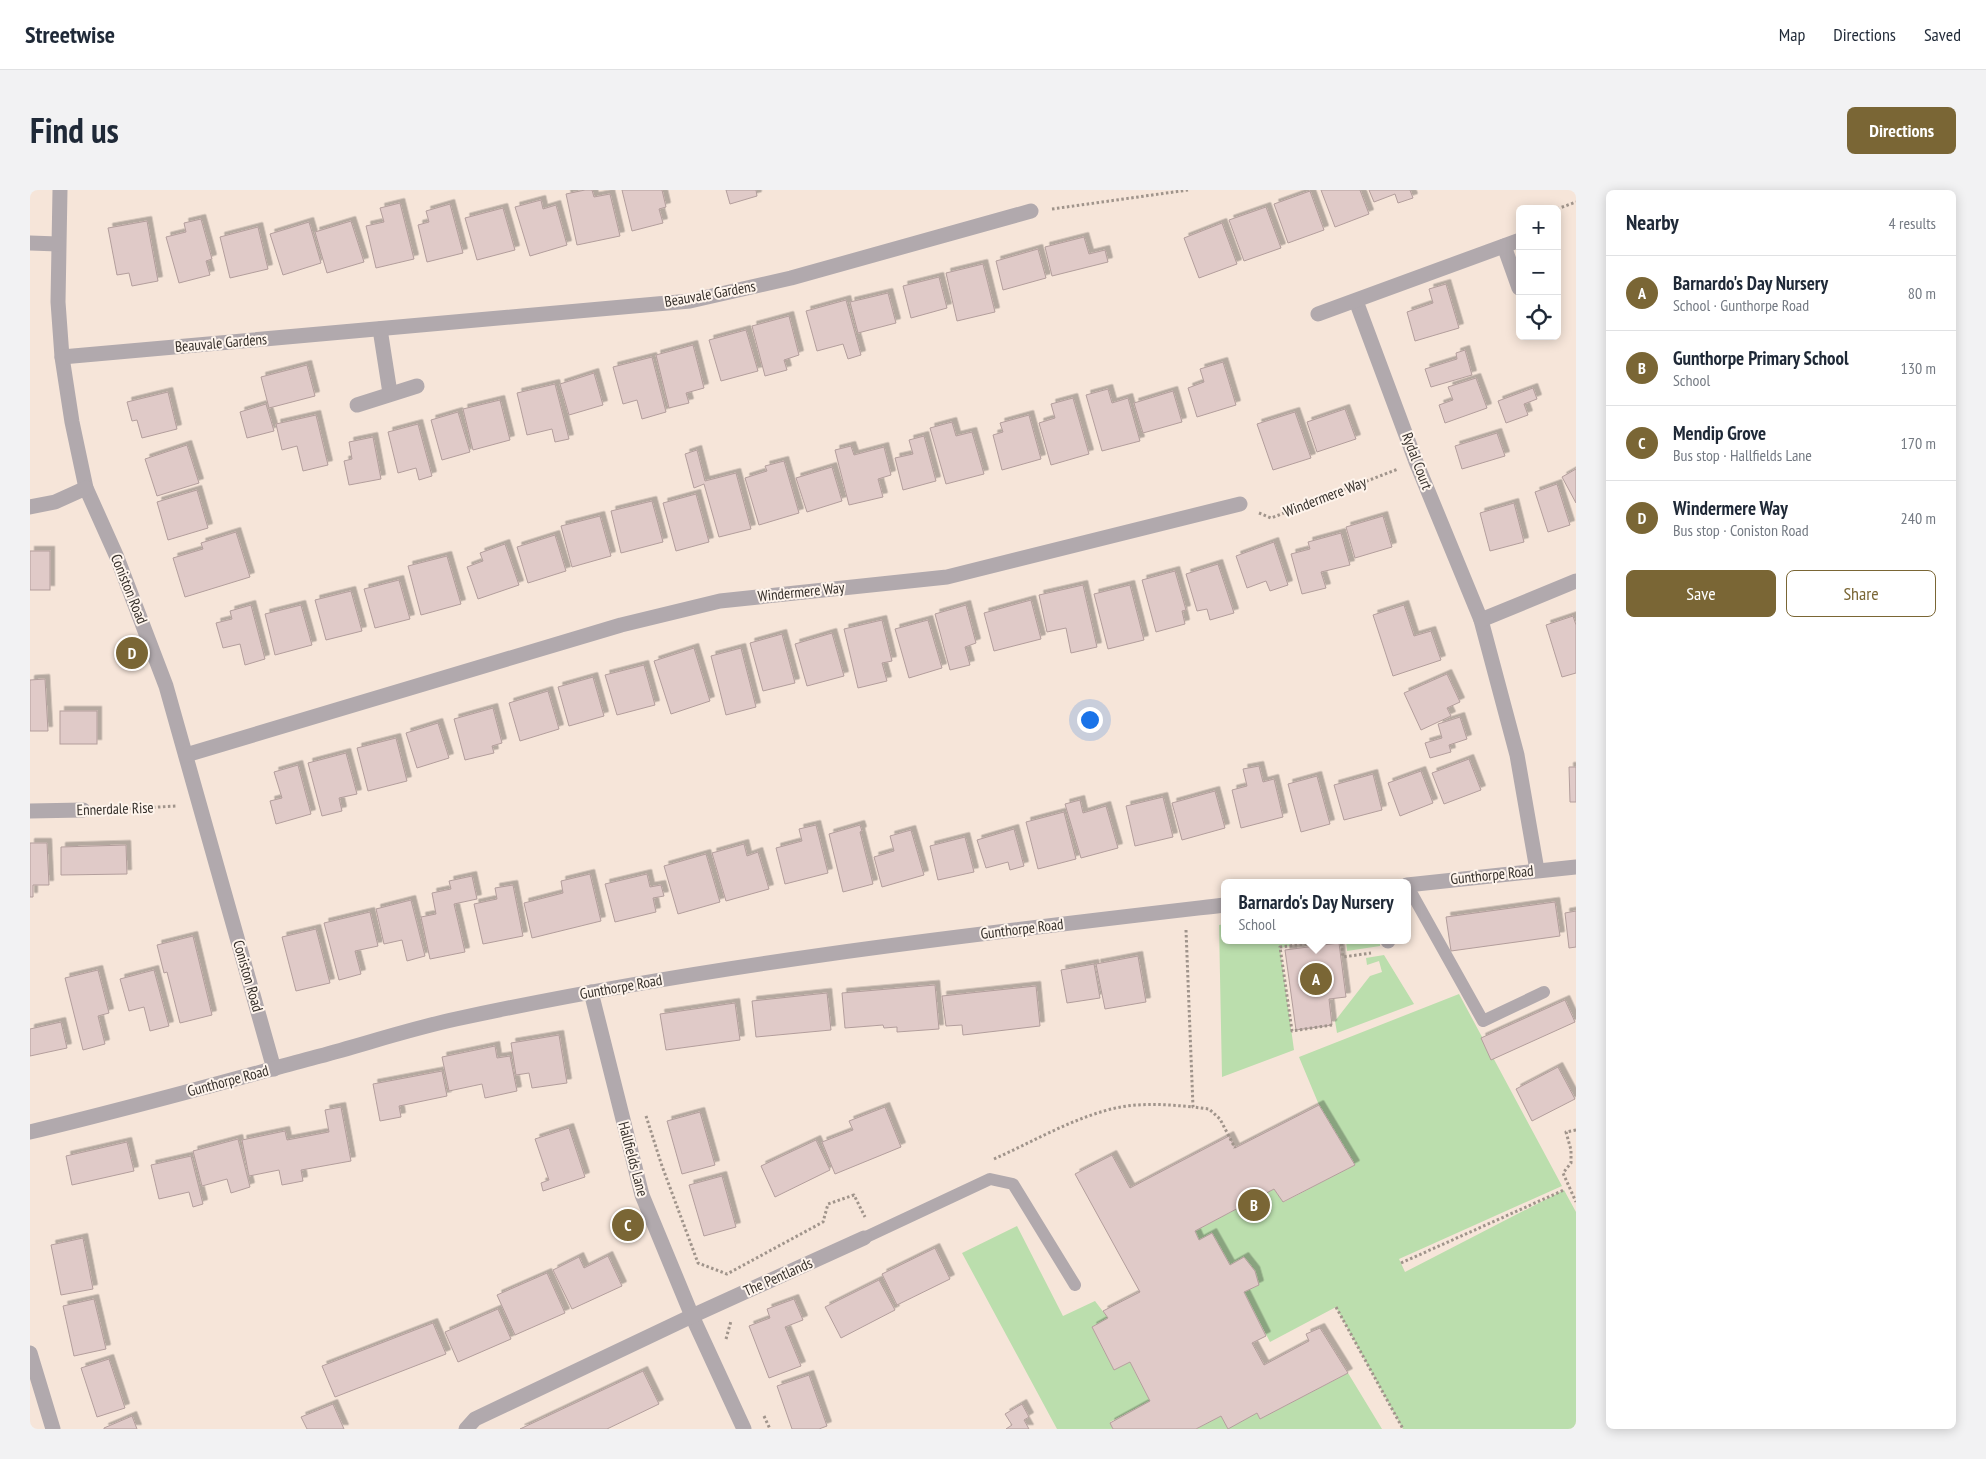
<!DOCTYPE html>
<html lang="en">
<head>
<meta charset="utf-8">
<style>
	body { margin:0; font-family:"PT Sans Narrow",sans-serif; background:#f2f2f3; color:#1f2937 }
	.controls { position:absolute; right:15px; top:15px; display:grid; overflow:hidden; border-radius:8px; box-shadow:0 2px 12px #0003 }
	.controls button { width:45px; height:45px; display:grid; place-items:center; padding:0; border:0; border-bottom:1px solid #e0e1e3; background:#fff; color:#1f2937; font:25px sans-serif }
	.you { position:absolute; left:1059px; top:529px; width:18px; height:18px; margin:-12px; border:4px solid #fff; border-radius:50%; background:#1a73e8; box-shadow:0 0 0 8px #1a73e833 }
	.badge { display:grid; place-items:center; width:32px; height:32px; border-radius:50%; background:#7a6635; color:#fff; font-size:16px; font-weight:700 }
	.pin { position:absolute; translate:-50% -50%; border:2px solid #fff; box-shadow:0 1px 5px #0006 }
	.popup { position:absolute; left:1191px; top:689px; width:190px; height:65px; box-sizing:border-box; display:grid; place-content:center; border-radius:8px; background:#fff; filter:drop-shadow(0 1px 4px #0005); font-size:16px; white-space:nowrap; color:#747a83 }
	.popup b { font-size:19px; color:#1f2937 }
	.popup::after { content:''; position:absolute; left:50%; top:100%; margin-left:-10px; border:10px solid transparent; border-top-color:#fff }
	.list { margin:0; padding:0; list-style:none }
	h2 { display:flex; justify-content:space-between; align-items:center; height:65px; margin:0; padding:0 20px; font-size:21px }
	h2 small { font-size:16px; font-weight:400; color:#747a83 }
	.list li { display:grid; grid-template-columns:32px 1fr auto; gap:15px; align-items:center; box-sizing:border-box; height:75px; padding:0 20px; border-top:1px solid #e0e1e3 }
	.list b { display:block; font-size:19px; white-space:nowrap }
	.list p { margin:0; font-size:16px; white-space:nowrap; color:#747a83 }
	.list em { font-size:16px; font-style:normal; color:#747a83 }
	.actions { display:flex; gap:10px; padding:15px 20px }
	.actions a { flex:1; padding:11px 0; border:1px solid #7a6635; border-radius:8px; text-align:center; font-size:18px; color:#7a6635 }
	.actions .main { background:#7a6635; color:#fff }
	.icon { flex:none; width:28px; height:28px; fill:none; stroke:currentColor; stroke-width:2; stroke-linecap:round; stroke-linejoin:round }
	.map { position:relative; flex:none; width:1546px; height:1239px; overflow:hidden; border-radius:8px }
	header { display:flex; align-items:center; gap:30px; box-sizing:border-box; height:70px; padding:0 25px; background:#fff; border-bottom:1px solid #e0e1e3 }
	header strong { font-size:24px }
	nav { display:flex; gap:28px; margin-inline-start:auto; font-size:18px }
	.intro { display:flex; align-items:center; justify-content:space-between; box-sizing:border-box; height:120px; padding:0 30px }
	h1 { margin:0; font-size:35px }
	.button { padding:12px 22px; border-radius:8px; background:#7a6635; color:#fff; font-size:18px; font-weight:700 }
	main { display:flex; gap:30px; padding:0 30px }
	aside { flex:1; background:#fff; border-radius:8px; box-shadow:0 2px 12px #0003 }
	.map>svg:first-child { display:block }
	.green { fill:#bbdead }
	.building { fill:#e0cac8; stroke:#b39e9c; filter:url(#shadow) }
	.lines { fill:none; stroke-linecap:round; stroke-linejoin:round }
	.path { stroke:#a0948b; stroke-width:3; stroke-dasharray:2.5 2.5; stroke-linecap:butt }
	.service { stroke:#b1a9ad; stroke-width:12 }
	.minor { stroke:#b1a9ad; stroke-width:15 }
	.tertiary { stroke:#b1a9ad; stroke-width:15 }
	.labels { text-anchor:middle; stroke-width:4; stroke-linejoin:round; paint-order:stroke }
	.street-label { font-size:15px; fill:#36302b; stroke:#fef4ec }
</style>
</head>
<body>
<header>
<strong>Streetwise</strong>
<nav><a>Map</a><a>Directions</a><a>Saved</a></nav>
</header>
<div class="intro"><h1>Find us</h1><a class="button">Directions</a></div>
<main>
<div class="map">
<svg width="1546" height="1239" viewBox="0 0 1546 1239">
	<defs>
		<filter id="shadow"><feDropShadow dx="4.5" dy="-4.5" stdDeviation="0" flood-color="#0004"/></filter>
	</defs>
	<rect width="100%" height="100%" fill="#f6e5d9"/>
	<g class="green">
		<path d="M1195 734V750H1259L1260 756 1250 758 1264 860 1192 887 1189 735Z"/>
		<path d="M1316 750H1350V756L1317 761Z"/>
		<path d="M1354 765 1384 814 1307 843 1305 831 1340 786 1352 782 1349 771 1337 775 1336 768Z"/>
		<path d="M1429 804 1532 996 1369 1069 1375 1082 1534 1000 1546 1022V1239H1373L1306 1117 1240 1152 1214 1102 1229 1095 1200 1075 1182 1044 1169 1050 1165 1041 1244 999 1254 1012 1324 975 1289 915 1269 867Z"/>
		<path d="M987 1036 1033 1126 1065 1111 1078 1128 1062 1137 1084 1180 1100 1172 1120 1211 1080 1232 1083 1239H1027L932 1063Z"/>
		<path d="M1318 1183 1352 1239H1166L1191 1226 1198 1238 1227 1223 1230 1229Z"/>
	</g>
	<g class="building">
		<path d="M555 0H562L564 7 580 4 590 46 547 55 536 4Z"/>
		<path d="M592 0H632L636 17 629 19 633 33 602 41Z"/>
		<path d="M696 0H726L727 6 700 14Z"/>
		<path d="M1291 0H1330L1339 24 1305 37Z"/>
		<path d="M1339 0H1380L1383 8 1368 13 1365 4 1344 12Z"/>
		<path d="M1280 1 1294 40 1258 53 1244 14Z"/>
		<path d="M511 10 513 19 526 15 537 55 500 66 485 17Z"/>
		<path d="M370 13 384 69 346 78 336 36 354 32 350 18Z"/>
		<path d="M420 14 433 63 397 72 388 35 399 32 396 21Z"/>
		<path d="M1236 17 1251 58 1214 71 1199 30Z"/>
		<path d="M473 18 485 60 447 70 435 28Z"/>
		<path d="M171 29 182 69 176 71 180 85 149 93 136 47 156 42 154 33Z"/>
		<path d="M117 31 128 91 102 96 99 83 87 85 78 38Z"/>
		<path d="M321 31 334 72 297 83 285 42Z"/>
		<path d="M279 32 291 73 253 85 240 44Z"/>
		<path d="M1192 33 1207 74 1169 88 1154 48Z"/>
		<path d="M228 37 238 79 200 88 190 47Z"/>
		<path d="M1054 47 1059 64 1075 60 1078 72 1022 86 1015 57Z"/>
		<path d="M1008 59 1016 88 973 100 966 71Z"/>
		<path d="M953 74 965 122 927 131 916 83Z"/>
		<path d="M909 87 917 118 881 128 873 96Z"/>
		<path d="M1416 94 1429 138 1385 151 1377 122 1403 113 1399 99Z"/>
		<path d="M858 103 866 133 828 143 820 112Z"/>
		<path d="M816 110 831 165 818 169 813 154 787 161 776 121Z"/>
		<path d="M759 126 769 165 754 170 757 180 735 186 722 136Z"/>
		<path d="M716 140 728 181 691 191 679 150Z"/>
		<path d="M663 155 674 198 656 203 659 213 639 218 626 165Z"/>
		<path d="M1435 160 1442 185 1401 197 1395 179 1427 169 1426 163Z"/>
		<path d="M622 167 636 222 612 229 607 210 593 214 583 177Z"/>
		<path d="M1193 172 1206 215 1167 227 1158 198 1174 192 1170 179Z"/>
		<path d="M277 175 285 206 239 218 231 187Z"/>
		<path d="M564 183 573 215 539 225 530 194Z"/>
		<path d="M1446 188 1457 218 1415 233 1409 215 1423 210 1418 197Z"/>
		<path d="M525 194 539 249 525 252 522 239 497 245 487 203Z"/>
		<path d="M1503 198 1507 209 1494 214 1498 225 1476 233 1468 211Z"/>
		<path d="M1078 199 1082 213 1098 208 1110 251 1072 261 1056 205Z"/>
		<path d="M1143 201 1152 232 1113 243 1104 213Z"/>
		<path d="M138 202 147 239 112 248 107 230 102 231 97 212Z"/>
		<path d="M1043 208 1059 264 1021 275 1009 233 1025 228 1021 214Z"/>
		<path d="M470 210 480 250 443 260 433 219Z"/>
		<path d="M236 214 244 241 217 248 210 222Z"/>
		<path d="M1315 219 1326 249 1287 262 1277 232Z"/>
		<path d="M428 222 440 262 412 270 401 230Z"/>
		<path d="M1265 222 1281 268 1243 280 1227 234Z"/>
		<path d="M286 225 298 275 273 281 267 256 252 260 246 234Z"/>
		<path d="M999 225 1011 269 972 280 963 245 973 242 970 233Z"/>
		<path d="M922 232 926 246 942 242 954 284 916 294 900 238Z"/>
		<path d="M388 234 402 286 389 290 386 278 368 283 358 242Z"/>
		<path d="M1467 243 1475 266 1432 279 1425 256Z"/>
		<path d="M894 246 906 291 873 300 865 268 883 264 879 250Z"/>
		<path d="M343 247 351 289 319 295 314 271 322 269 319 252Z"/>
		<path d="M157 255 169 293 127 306 115 269Z"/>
		<path d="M821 256 824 265 854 257 861 285 848 289 853 307 819 315 805 260Z"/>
		<path d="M667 260 675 291 706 283 721 339 689 347 674 294 664 298 655 264Z"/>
		<path d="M754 271 769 323 729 335 715 288 737 281 735 276Z"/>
		<path d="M802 277 812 311 777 322 766 288Z"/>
		<path d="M1546 279V313L1532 287Z"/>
		<path d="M1527 294 1540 335 1518 342 1505 302Z"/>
		<path d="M167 300 178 338 138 350 127 312Z"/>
		<path d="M666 304 679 352 646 361 633 313Z"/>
		<path d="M622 311 633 352 591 363 581 321Z"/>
		<path d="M1484 313 1494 352 1460 361 1450 323Z"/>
		<path d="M570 326 581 366 542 377 531 336Z"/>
		<path d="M1353 326 1362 357 1325 368 1316 337Z"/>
		<path d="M206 342 220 387 155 407 143 368 173 359 171 353Z"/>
		<path d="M1311 343 1320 375 1291 382 1296 398 1272 404 1261 364 1280 359 1278 352Z"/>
		<path d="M525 345 536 381 498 393 487 357Z"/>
		<path d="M1244 352 1258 395 1240 401 1236 391 1217 398 1206 366Z"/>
		<path d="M475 354 489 395 448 409 437 377 453 371 450 363Z"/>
		<rect x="0" y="361" width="20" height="39"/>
		<path d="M417 366 431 414 391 425 378 376Z"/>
		<path d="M1188 374 1204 423 1180 430 1177 419 1167 421 1156 384Z"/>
		<path d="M1145 381 1156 420 1152 421 1155 434 1126 442 1112 390Z"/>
		<path d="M369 390 380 429 345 438 334 399Z"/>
		<path d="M1053 395 1067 457 1041 463 1036 438 1017 442 1009 405Z"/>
		<path d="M1100 395 1114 450 1078 459 1064 404Z"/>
		<path d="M321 401 332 441 296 450 285 410Z"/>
		<path d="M1001 410 1011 449 964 461 954 423Z"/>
		<path d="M221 415 235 469 215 475 210 454 193 458 186 433 202 429 200 421Z"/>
		<path d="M271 415 282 455 245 465 235 424Z"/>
		<path d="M936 415 946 453 935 457 940 475 920 480 905 424Z"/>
		<path d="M1374 415 1384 446 1401 441 1411 470 1363 486 1343 425Z"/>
		<path d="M1543 426 1546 435V483L1532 487 1516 435Z"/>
		<path d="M852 430 862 471 852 473 857 491 828 498 814 439Z"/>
		<path d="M898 430 912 478 879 488 865 439Z"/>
		<path d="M802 443 814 486 777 496 765 454Z"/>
		<path d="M752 444 765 493 733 501 720 453Z"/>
		<path d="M664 458 680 511 641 524 624 471Z"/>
		<path d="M711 458 726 517 696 525 681 466Z"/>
		<path d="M614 475 625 515 587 525 575 485Z"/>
		<path d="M1417 484 1430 512 1417 518 1421 526 1391 540 1374 503Z"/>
		<path d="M563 487 574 526 539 536 528 497Z"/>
		<path d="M15 489 18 541H0V490Z"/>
		<path d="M518 501 529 539 490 551 479 513Z"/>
		<path d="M463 518 472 553 462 556 464 563 435 570 424 529Z"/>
		<rect x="30" y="521" width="37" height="33"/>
		<path d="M1430 527 1437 549 1419 555 1421 562 1400 568 1395 553 1412 548 1408 534Z"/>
		<path d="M408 533 419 568 387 578 376 543Z"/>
		<path d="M366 548 377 591 338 601 327 558Z"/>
		<path d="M316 563 327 604 309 608 312 621 292 626 278 573Z"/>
		<path d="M1439 569 1451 600 1414 614 1402 583Z"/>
		<path d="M268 575 281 624 246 634 240 611 252 608 244 582Z"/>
		<path d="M1229 576 1233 592 1244 589 1253 627 1211 638 1202 600 1217 596 1213 579Z"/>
		<path d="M1539 577H1546V612H1540Z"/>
		<path d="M1391 581 1403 613 1370 626 1358 593Z"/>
		<path d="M1343 584 1352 620 1314 630 1304 595Z"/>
		<path d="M1287 586 1300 634 1271 642 1258 594Z"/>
		<path d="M1185 601 1195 638 1152 650 1142 613Z"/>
		<path d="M1133 607 1143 647 1105 656 1096 616Z"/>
		<path d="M1050 610 1053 623 1076 616 1088 658 1051 668 1035 614Z"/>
		<path d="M1034 622 1046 669 1008 679 996 632Z"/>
		<path d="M786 635 798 683 755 694 746 658 772 651 769 639Z"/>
		<path d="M830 635 832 641 830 642 843 694 813 702 799 644Z"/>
		<path d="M984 639 994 676 980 680 978 672 956 678 947 650Z"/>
		<path d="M881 640 894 685 852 697 844 667 864 661 860 646Z"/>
		<path d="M935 647 944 682 908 690 900 656Z"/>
		<path d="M0 653H17L19 695H3V707H0Z"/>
		<path d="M714 654 717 666 728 662 739 699 696 711 682 663Z"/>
		<path d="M96 655 97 684 31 685V657Z"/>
		<path d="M676 664 690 712 648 724 634 676Z"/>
		<path d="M560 684 571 731 502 748 494 713 533 703 531 691Z"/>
		<path d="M617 684 620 697 631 695 634 706 623 708 626 722 585 732 575 694Z"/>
		<path d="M442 686 447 709 424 714 435 762 400 769 391 727 406 724 402 703 421 699 419 691Z"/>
		<path d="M483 695 493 746 453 754 444 714 467 709 465 698Z"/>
		<path d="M381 710 395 766 377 771 372 750 354 754 346 719Z"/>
		<path d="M1525 712 1530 746 1421 761 1416 727Z"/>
		<path d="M1546 721V757L1539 758 1535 723Z"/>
		<path d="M340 722 348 756 325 761 331 784 309 790 294 733Z"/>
		<path d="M286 739 300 793 266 801 252 747Z"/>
		<path d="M163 746 182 825 150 833 137 782 134 783 127 755Z"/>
		<path d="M1309 753 1316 807 1299 809 1302 835 1266 840 1255 760Z"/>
		<path d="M1108 766 1116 812 1075 819 1066 774Z"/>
		<path d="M1064 774 1070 808 1037 813 1031 780Z"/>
		<path d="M68 780 79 823 68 826 75 854 53 860 35 788Z"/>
		<path d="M124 780 139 836 120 841 114 817 99 821 90 789Z"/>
		<path d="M905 795 909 839 867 842V837L854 838 853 835 815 838 812 803Z"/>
		<path d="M1006 796 1010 836 933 845 932 835 916 836 912 806Z"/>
		<path d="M797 803 801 840 726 847 722 811Z"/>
		<path d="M1535 810 1545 832 1461 870 1451 848Z"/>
		<path d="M705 813 710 850 636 860 630 824Z"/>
		<path d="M31 832 37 858 0 866V839Z"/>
		<path d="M529 845 537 893 502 898 499 883 486 885 481 853Z"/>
		<path d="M465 856 467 868 480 866 487 901 455 908 452 894 419 901 412 867Z"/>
		<path d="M1528 877 1545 909 1502 931 1486 899Z"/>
		<path d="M412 881 417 906 369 916 371 927 350 931 343 894Z"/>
		<path d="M1289 915 1325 975 1253 1012 1244 999 1165 1041 1169 1050 1182 1043 1200 1075 1214 1067 1225 1081 1229 1095 1214 1102 1236 1146 1222 1153 1234 1175 1279 1151 1276 1144 1290 1138 1318 1183 1230 1229 1227 1223 1198 1239 1191 1226 1166 1239H1083L1080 1233 1120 1211 1100 1172 1084 1180 1062 1137 1078 1128 1073 1121 1110 1102 1045 984 1082 965 1100 998 1199 946 1205 958Z"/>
		<path d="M311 917 321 971 271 980 273 991 252 995 249 980 219 986 212 950 255 941 257 950 299 942 295 920Z"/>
		<path d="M855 917 871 957 805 984 792 952 823 940 819 931Z"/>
		<path d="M670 922 685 975 652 984 637 931Z"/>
		<path d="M539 938 555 987 513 1001 511 993 519 990 505 949Z"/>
		<path d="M208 949 220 997 201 1003 197 989 172 996 163 961Z"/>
		<path d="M786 950 800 980 745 1007 731 976Z"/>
		<path d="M97 952 104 981 42 995 36 966Z"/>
		<path d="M161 966 173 1014 163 1017 159 1002 129 1009 121 975Z"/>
		<path d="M692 986 706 1037 674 1046 659 995Z"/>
		<path d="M53 1048 63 1099 31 1105 21 1055Z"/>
		<path d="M905 1058 920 1089 867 1115 852 1084Z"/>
		<path d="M578 1066 592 1096 542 1119 523 1080 549 1067 554 1078Z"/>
		<path d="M517 1083 535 1123 485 1145 467 1105Z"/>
		<path d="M849 1090 865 1120 811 1148 795 1117Z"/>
		<path d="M64 1109 76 1159 44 1166 33 1116Z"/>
		<path d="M764 1109 773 1130 755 1137 771 1176 739 1188 719 1136 740 1128 737 1119Z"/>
		<path d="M468 1119 481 1149 428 1172 415 1142Z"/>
		<path d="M403 1133 416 1164 305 1207 292 1176Z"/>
		<path d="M79 1169 95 1218 67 1227 51 1178Z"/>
		<path d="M613 1181 629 1214 577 1239H490Z"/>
		<path d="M779 1185 797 1236 789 1239H762L747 1196Z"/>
		<path d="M303 1214 314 1239H277L271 1227Z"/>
		<path d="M992 1214 999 1227 994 1230 999 1239H976L982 1235 975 1224Z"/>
		<path d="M102 1226 107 1239H74V1238Z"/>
	</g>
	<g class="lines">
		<g class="path">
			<path d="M1022 19 1158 0"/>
			<path d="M1527 19 1546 12"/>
			<path d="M1229 323 1241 328 1368 279"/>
			<path d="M73 620 147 616"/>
			<path d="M1156 740 1163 917 1179 919 1190 929 1205 958"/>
			<path d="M1302 835 1262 841 1250 757 1311 750 1313 767 1341 763"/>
			<path d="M616 926 632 976 668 1073 697 1084 793 1032 798 1014 824 1005 835 1027"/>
			<path d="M1546 940 1536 942 1541 960V973L1533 983 1546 1012"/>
			<path d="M964 969C1000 953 1036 932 1074 921 1103 912 1133 914 1163 917"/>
			<path d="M1371 1073 1534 1000"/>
			<path d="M1306 1117 1373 1239"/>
			<path d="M696 1149 701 1131"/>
			<path d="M734 1226 740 1239"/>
		</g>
		<g class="service">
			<path d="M1377 695 1453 831 1514 802"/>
			<path d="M834 1048 960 989 983 994 1045 1095"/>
		</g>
		<g class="minor">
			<path d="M30 0 28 112 32 167 42 232 56 298 86 365 136 496 244 879"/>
			<path d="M0 53 28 54"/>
			<path d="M1474 56 1489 98"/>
			<path d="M1326 111 1386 272 1451 430 1487 565 1507 680"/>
			<path d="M1288 124 1490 50"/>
			<path d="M350 139 360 203"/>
			<path d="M32 167 660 111 761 88 1001 21"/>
			<path d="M327 215 387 196"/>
			<path d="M0 317 25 312 56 298"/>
			<path d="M1451 430 1546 391"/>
			<path d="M156 565 591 435 690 411 917 387 1210 314"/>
			<path d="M0 621 53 620"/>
			<path d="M1358 750V751"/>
			<path d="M561 802 612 1005 662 1126 714 1239"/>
			<path d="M0 1163 23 1239"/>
			<path d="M436 1239 445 1229 662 1126 834 1048"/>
		</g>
		<g class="tertiary">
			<path d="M1377 695 1546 677"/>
			<path d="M0 942C97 919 194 892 290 866 335 854 380 839 426 829 680 774 937 745 1195 715"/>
		</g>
	</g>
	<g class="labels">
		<g class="street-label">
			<text transform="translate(680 104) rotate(-10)" y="5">Beauvale Gardens</text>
			<text transform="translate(191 153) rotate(-5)" y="5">Beauvale Gardens</text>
			<text transform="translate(1387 271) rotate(69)" y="5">Rydal Court</text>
			<text transform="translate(1295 307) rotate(-21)" y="5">Windermere Way</text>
			<text transform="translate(99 399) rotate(68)" y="5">Coniston Road</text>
			<text transform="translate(771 402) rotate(-6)" y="5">Windermere Way</text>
			<text transform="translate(85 619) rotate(-2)" y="5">Ennerdale Rise</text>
			<text transform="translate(1462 685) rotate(-6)" y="5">Gunthorpe Road</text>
			<text transform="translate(992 739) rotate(-7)" y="5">Gunthorpe Road</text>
			<text transform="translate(218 786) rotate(74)" y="5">Coniston Road</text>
			<text transform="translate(591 797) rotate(-10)" y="5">Gunthorpe Road</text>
			<text transform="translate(198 891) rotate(-15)" y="5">Gunthorpe Road</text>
			<text transform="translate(603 969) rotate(75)" y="5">Hallfields Lane</text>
			<text transform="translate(748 1087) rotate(-24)" y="5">The Pentlands</text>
		</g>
	</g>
</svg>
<div class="controls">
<button>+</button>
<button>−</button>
<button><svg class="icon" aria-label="locate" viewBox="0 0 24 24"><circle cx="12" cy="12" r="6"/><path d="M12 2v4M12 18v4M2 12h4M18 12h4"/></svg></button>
</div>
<div class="you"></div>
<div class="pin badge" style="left:1286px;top:789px">A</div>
<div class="popup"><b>Barnardo's Day Nursery</b>School</div>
<div class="pin badge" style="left:1224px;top:1015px">B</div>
<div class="pin badge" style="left:598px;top:1035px">C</div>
<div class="pin badge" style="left:102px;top:463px">D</div>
</div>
<aside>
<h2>Nearby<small>4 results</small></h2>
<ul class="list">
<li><span class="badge">A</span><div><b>Barnardo's Day Nursery</b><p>School · Gunthorpe Road</p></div><em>80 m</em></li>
<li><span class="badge">B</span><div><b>Gunthorpe Primary School</b><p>School</p></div><em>130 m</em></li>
<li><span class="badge">C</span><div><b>Mendip Grove</b><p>Bus stop · Hallfields Lane</p></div><em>170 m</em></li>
<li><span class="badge">D</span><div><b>Windermere Way</b><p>Bus stop · Coniston Road</p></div><em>240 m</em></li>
</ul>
<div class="actions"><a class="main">Save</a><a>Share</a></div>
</aside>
</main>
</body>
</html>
